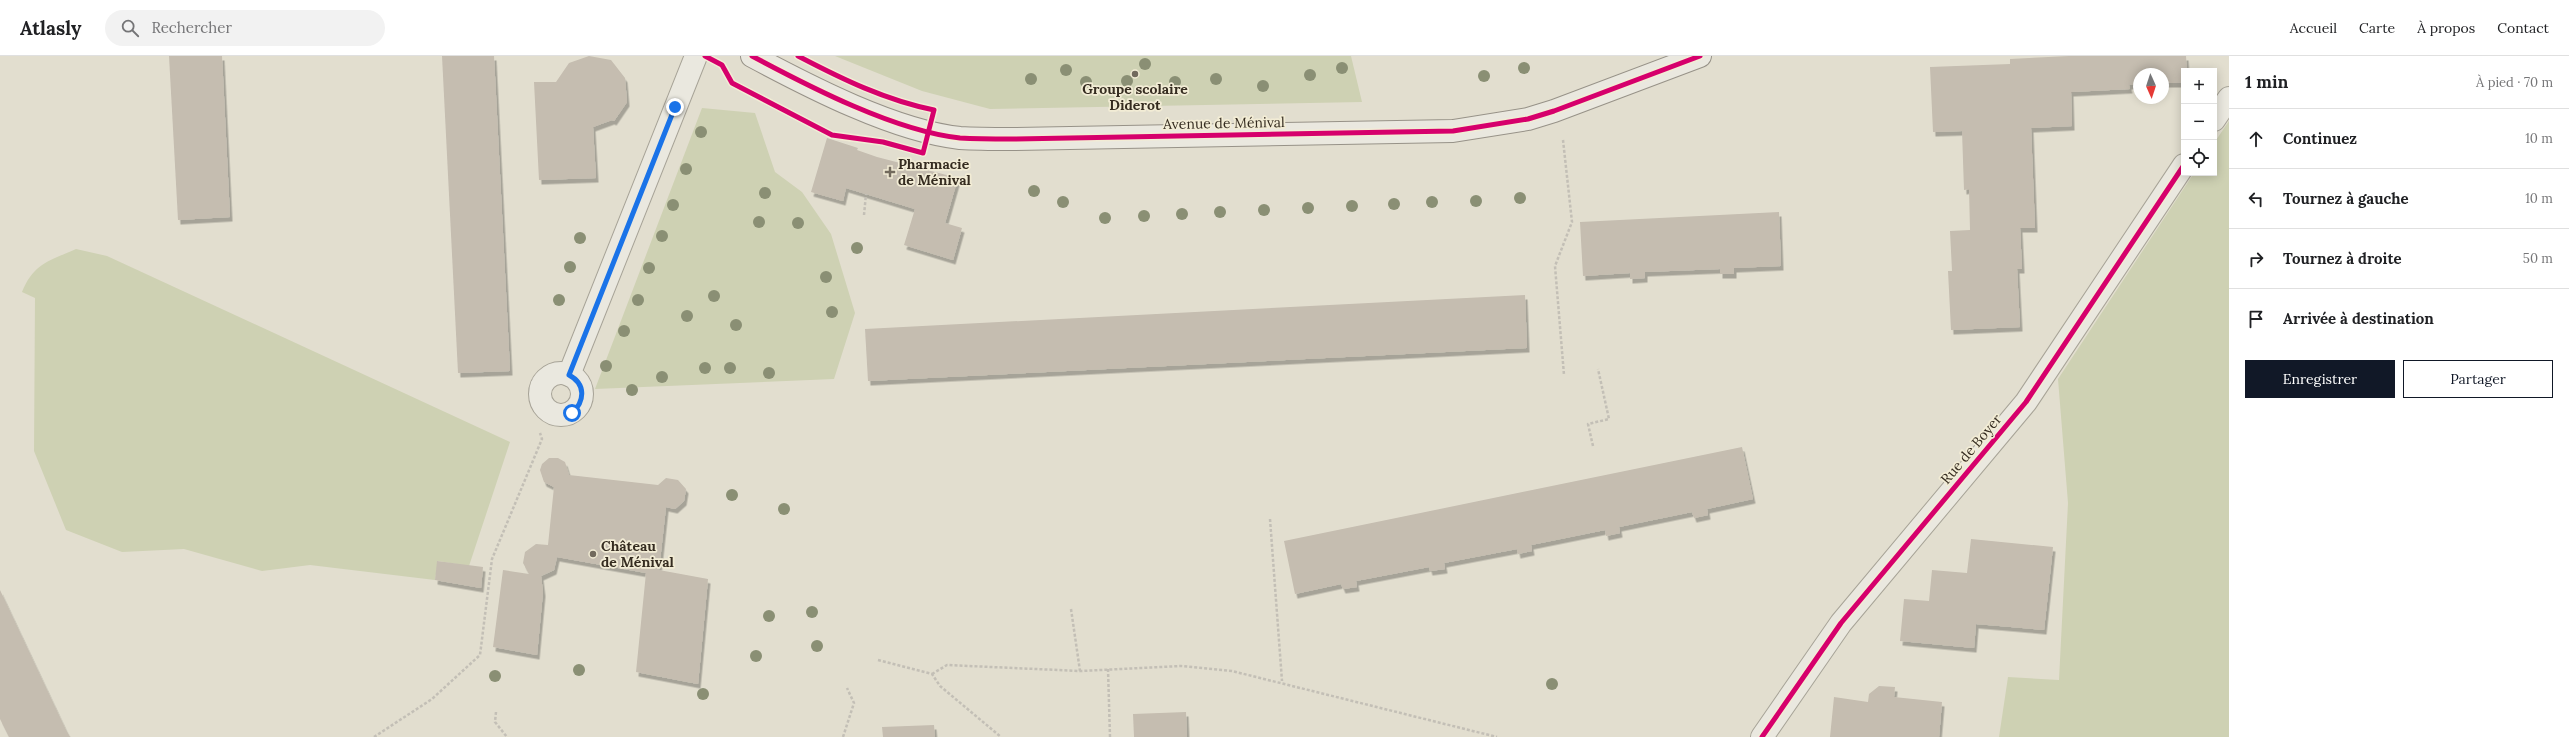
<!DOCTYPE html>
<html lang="fr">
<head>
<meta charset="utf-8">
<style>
	body { margin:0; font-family:Lora,serif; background:#f2f2f2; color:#202124 }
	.controls { position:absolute; right:12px; top:12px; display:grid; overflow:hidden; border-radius:0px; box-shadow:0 2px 10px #0003 }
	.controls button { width:36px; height:36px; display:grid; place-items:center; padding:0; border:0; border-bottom:1px solid #e0e0e0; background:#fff; color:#202124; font:20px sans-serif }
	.compass { position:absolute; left:2133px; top:12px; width:36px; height:36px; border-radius:50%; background:#fff; box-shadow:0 2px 10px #0003; rotate:177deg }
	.stop { position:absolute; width:12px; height:12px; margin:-9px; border:3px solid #1a73e8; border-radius:50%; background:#fff }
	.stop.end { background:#1a73e8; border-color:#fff; box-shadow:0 1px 4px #0008 }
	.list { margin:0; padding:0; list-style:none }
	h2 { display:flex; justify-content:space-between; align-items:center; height:52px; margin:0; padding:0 16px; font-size:17px }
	h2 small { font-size:13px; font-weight:400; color:#757577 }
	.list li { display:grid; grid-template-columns:26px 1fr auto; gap:12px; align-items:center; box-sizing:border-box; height:60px; padding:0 16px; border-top:1px solid #e0e0e0 }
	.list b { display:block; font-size:15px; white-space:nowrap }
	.list em { font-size:13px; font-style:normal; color:#757577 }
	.actions { display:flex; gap:8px; padding:12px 16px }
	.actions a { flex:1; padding:9px 0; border:1px solid #111827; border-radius:0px; text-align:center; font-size:14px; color:#111827 }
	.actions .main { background:#111827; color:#fff }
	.icon { flex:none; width:22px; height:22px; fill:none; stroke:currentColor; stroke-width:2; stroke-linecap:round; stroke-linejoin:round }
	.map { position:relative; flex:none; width:2229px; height:681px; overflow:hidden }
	header { display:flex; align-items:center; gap:24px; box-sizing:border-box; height:56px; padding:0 20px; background:#fff; border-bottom:1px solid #e0e0e0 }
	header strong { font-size:19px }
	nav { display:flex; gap:22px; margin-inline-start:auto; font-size:14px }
	.search { width:280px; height:36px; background:#f2f2f2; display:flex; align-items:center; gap:10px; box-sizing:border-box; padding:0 14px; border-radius:22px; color:#757577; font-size:15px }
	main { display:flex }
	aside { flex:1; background:#fff }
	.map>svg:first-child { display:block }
	.green { fill:#ced1b3 }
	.building { fill:#c5bdb0; filter:url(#shadow) }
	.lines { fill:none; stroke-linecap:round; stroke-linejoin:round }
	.minor-casing { stroke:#a7a397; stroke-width:24 }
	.secondary-casing { stroke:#979288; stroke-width:24 }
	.path { stroke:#c3bfb6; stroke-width:2.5; stroke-dasharray:3 2; stroke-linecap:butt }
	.minor { stroke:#eae8df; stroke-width:22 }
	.secondary { stroke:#eae8df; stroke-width:22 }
	.cycleway-casing { stroke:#f2ecd5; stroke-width:8 }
	.cycleway { stroke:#d6006c; stroke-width:5 }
	.tree { fill:#8a8f74 }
	.route { stroke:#1a73e8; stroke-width:5 }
	.poi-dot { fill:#726a5d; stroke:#f2ecd5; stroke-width:1.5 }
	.labels { text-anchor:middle; stroke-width:3.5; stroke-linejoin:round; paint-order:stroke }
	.poi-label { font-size:14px; font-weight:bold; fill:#352c20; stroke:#f2ecd5; text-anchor:start }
	.street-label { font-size:14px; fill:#352c20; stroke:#f2ecd5 }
</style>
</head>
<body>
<header>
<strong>Atlasly</strong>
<div class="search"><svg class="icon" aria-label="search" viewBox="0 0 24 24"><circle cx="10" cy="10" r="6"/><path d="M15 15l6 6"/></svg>Rechercher</div>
<nav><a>Accueil</a><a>Carte</a><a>À propos</a><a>Contact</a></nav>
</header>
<main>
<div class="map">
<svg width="2229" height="681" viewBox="0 0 2229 681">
	<defs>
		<filter id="shadow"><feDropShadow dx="2.5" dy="4.5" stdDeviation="0" flood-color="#0004"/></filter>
	</defs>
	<rect width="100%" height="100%" fill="#e2decf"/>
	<g class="green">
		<path d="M835 0H1351L1362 46 990 53 922 35Z"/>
		<path d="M702 52 755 57 775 116 802 136 831 178 855 257 834 323 595 333Z"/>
		<path d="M2229 65V681H1999L2008 621 2059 624 2068 447 2058 323 2194 117H2214V87Z"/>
		<path d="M76 193 107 200 510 386 469 510 438 505 435 524 310 509 262 515 184 493 122 496 66 474 34 395 35 242 22 236C34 207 49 205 76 193Z"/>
	</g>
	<g class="building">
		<path d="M169 0H222L230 161 178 164Z"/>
		<path d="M442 0H494L510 315 458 317Z"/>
		<path d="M589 0 611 4 625 22 627 46 614 65 612 64 593 71 596 122 539 124 534 26H556L569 7Z"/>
		<path d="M2069 0H2186L2187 15H2184V27H2163V18H2139V28L2129 29 2130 33 2071 36 2072 70 2031 72 2035 172H2020L2022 213H2017L2020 271 1951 274 1948 215H1952L1950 175 1970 174 1969 133 1964 134 1962 75 1933 76 1930 11 2010 8V3Z"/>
		<path d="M827 82 858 92 857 94 877 101 958 122 945 167 962 172 953 204 904 189 915 153 846 132 843 145 811 136Z"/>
		<path d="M1779 156 1781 210 1734 212V218H1720V213L1645 216V222L1630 223V217L1583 220 1580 166Z"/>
		<path d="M1525 239 1527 292 868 325 865 273Z"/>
		<path d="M1742 391 1753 443 1707 453 1708 459 1694 462 1692 456 1619 471 1620 477 1606 480 1605 474 1531 489 1532 495 1518 498 1517 493 1444 507 1445 513 1430 515 1429 511 1356 525 1357 531 1343 533 1341 528 1295 538 1284 485Z"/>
		<path d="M549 402H558L565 406 569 419 658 429 666 422 678 424 686 433 684 445 675 453 666 451 659 514 708 523 698 628 636 616 646 517 557 501 554 514 541 520 543 536 537 599 493 591 503 514 529 518 523 507 525 496 536 488 548 489 554 431 544 426 540 414 542 408Z"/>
		<path d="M1971 483 2053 491 2044 574 1976 568 1974 592 1900 585 1904 543 1929 545 1932 514 1967 517Z"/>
		<path d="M437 505 483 511 481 532 435 524Z"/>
		<path d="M0 534 65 672 70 681H9L0 663Z"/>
		<path d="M1879 630 1895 631 1894 641 1942 646 1939 681H1830L1834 641 1868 646 1869 638Z"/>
		<path d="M1186 656 1187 681H1134L1133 658Z"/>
		<path d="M934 669 935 681H883L882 671Z"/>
	</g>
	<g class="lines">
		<defs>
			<g id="minor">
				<path d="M2214 64 2229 42"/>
				<circle cx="561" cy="338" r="21"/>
				<path d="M569 319 696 0"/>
				<path d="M1762 681 1841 567 2026 346 2184 109"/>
			</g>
			<path id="secondary" d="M752 0C810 31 895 75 960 82 977 83 995 83 1012 83L1453 75 1528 63 1554 55 1700 0"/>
		</defs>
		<use href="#minor" class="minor-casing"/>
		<use href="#secondary" class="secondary-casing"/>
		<g class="path">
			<path d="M1563 84 1572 166 1555 210 1564 319"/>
			<path d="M864 159 866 138"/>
			<path d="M533 333 532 325 538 317"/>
			<path d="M1593 390 1588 368 1609 363 1598 313"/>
			<path d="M1270 463 1282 625"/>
			<path d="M1071 553 1080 615"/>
			<path d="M878 604 932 618 940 630 1001 681"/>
			<path d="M1108 613 1110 681"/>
			<path d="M932 618 947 609 1080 615 1181 610 1232 615 1497 681"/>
			<path d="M496 656 495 666 507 681"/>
			<path d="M374 681 432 643 480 599 492 503 542 383 540 377"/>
			<path d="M843 681 854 647 847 632"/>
		</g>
		<use href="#minor" class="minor"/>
		<use href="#secondary" class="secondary"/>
		<defs>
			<g id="cycleway">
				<path d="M705 0 722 9 732 27 832 79 883 86 923 97 934 54C885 44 842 23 798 0"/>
				<path d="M752 0C810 31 895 75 960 82 977 83 995 83 1012 83L1453 75 1528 63 1554 55 1700 0"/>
				<path d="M1762 681 1841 567 2026 346 2184 109"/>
			</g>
		</defs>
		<use href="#cycleway" class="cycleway-casing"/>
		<use href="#cycleway" class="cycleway"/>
	</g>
	<g class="tree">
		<circle cx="1145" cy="8" r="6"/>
		<circle cx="1342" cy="12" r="6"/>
		<circle cx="1524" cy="12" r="6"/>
		<circle cx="1066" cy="14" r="6"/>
		<circle cx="1310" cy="19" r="6"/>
		<circle cx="1484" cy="20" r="6"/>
		<circle cx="1031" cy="23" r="6"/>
		<circle cx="1216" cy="23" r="6"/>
		<circle cx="1127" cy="25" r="6"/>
		<circle cx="1086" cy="26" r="6"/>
		<circle cx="1175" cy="26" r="6"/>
		<circle cx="1263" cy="30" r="6"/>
		<circle cx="701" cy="76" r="6"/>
		<circle cx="686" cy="113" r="6"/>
		<circle cx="1034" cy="135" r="6"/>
		<circle cx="765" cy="137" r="6"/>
		<circle cx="1520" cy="142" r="6"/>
		<circle cx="1476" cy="145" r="6"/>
		<circle cx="1063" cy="146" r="6"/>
		<circle cx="1432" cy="146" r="6"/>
		<circle cx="1394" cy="148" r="6"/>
		<circle cx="673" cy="149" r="6"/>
		<circle cx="1352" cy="150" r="6"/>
		<circle cx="1308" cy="152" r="6"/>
		<circle cx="1264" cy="154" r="6"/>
		<circle cx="1220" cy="156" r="6"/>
		<circle cx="1182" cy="158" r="6"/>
		<circle cx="1144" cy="160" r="6"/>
		<circle cx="1105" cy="162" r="6"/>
		<circle cx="759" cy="166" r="6"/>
		<circle cx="798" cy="167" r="6"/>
		<circle cx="662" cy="180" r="6"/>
		<circle cx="580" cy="182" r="6"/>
		<circle cx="857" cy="192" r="6"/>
		<circle cx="570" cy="211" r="6"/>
		<circle cx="649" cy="212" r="6"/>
		<circle cx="826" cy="221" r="6"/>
		<circle cx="714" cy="240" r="6"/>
		<circle cx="559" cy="244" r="6"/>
		<circle cx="638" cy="244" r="6"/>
		<circle cx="832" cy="256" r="6"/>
		<circle cx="687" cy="260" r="6"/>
		<circle cx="736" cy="269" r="6"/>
		<circle cx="624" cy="275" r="6"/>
		<circle cx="606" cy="310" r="6"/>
		<circle cx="705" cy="312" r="6"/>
		<circle cx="730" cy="312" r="6"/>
		<circle cx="769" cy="317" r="6"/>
		<circle cx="662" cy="321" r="6"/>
		<circle cx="632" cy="334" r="6"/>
		<circle cx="732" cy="439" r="6"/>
		<circle cx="784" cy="453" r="6"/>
		<circle cx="812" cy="556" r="6"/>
		<circle cx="769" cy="560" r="6"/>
		<circle cx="817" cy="590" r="6"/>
		<circle cx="756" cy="600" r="6"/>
		<circle cx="579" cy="614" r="6"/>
		<circle cx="495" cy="620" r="6"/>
		<circle cx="1552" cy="628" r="6"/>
		<circle cx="703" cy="638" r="6"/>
	</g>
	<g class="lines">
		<path class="route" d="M572 357C585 345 586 328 569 319L675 51"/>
	</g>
	<g class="poi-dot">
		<circle cx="1135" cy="18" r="4"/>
		<path d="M888 110h4v4h4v4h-4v4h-4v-4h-4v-4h4z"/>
		<circle cx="593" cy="498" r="4"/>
	</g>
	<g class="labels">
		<g class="poi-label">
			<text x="1135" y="38" text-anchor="middle">Groupe scolaire<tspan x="1135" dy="16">Diderot</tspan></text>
			<text x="898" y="113">Pharmacie<tspan x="898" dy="16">de Ménival</tspan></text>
			<text x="601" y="495">Château<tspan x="601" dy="16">de Ménival</tspan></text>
		</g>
		<g class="street-label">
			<text transform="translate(1224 67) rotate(-1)" y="5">Avenue de Ménival</text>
			<text transform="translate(1971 393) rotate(-50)" y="5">Rue de Boyer</text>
		</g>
	</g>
</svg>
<div class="controls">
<button>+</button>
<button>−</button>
<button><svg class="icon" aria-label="locate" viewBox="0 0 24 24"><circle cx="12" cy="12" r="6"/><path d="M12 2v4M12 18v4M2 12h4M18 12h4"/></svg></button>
</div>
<svg class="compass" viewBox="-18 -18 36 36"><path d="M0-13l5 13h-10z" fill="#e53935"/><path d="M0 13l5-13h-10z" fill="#757577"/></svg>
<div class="stop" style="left:572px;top:357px"></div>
<div class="stop end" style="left:675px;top:51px"></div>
</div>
<aside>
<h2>1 min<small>À pied · 70 m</small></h2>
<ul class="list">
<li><svg class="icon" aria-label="ahead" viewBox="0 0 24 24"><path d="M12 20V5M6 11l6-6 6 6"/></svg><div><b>Continuez</b></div><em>10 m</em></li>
<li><svg class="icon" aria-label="left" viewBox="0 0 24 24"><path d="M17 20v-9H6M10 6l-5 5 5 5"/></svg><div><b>Tournez à gauche</b></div><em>10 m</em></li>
<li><svg class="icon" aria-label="right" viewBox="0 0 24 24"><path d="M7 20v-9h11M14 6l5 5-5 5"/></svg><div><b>Tournez à droite</b></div><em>50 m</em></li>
<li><svg class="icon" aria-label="arrive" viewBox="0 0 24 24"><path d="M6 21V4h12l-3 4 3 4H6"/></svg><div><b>Arrivée à destination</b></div></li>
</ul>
<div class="actions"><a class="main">Enregistrer</a><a>Partager</a></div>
</aside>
</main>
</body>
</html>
